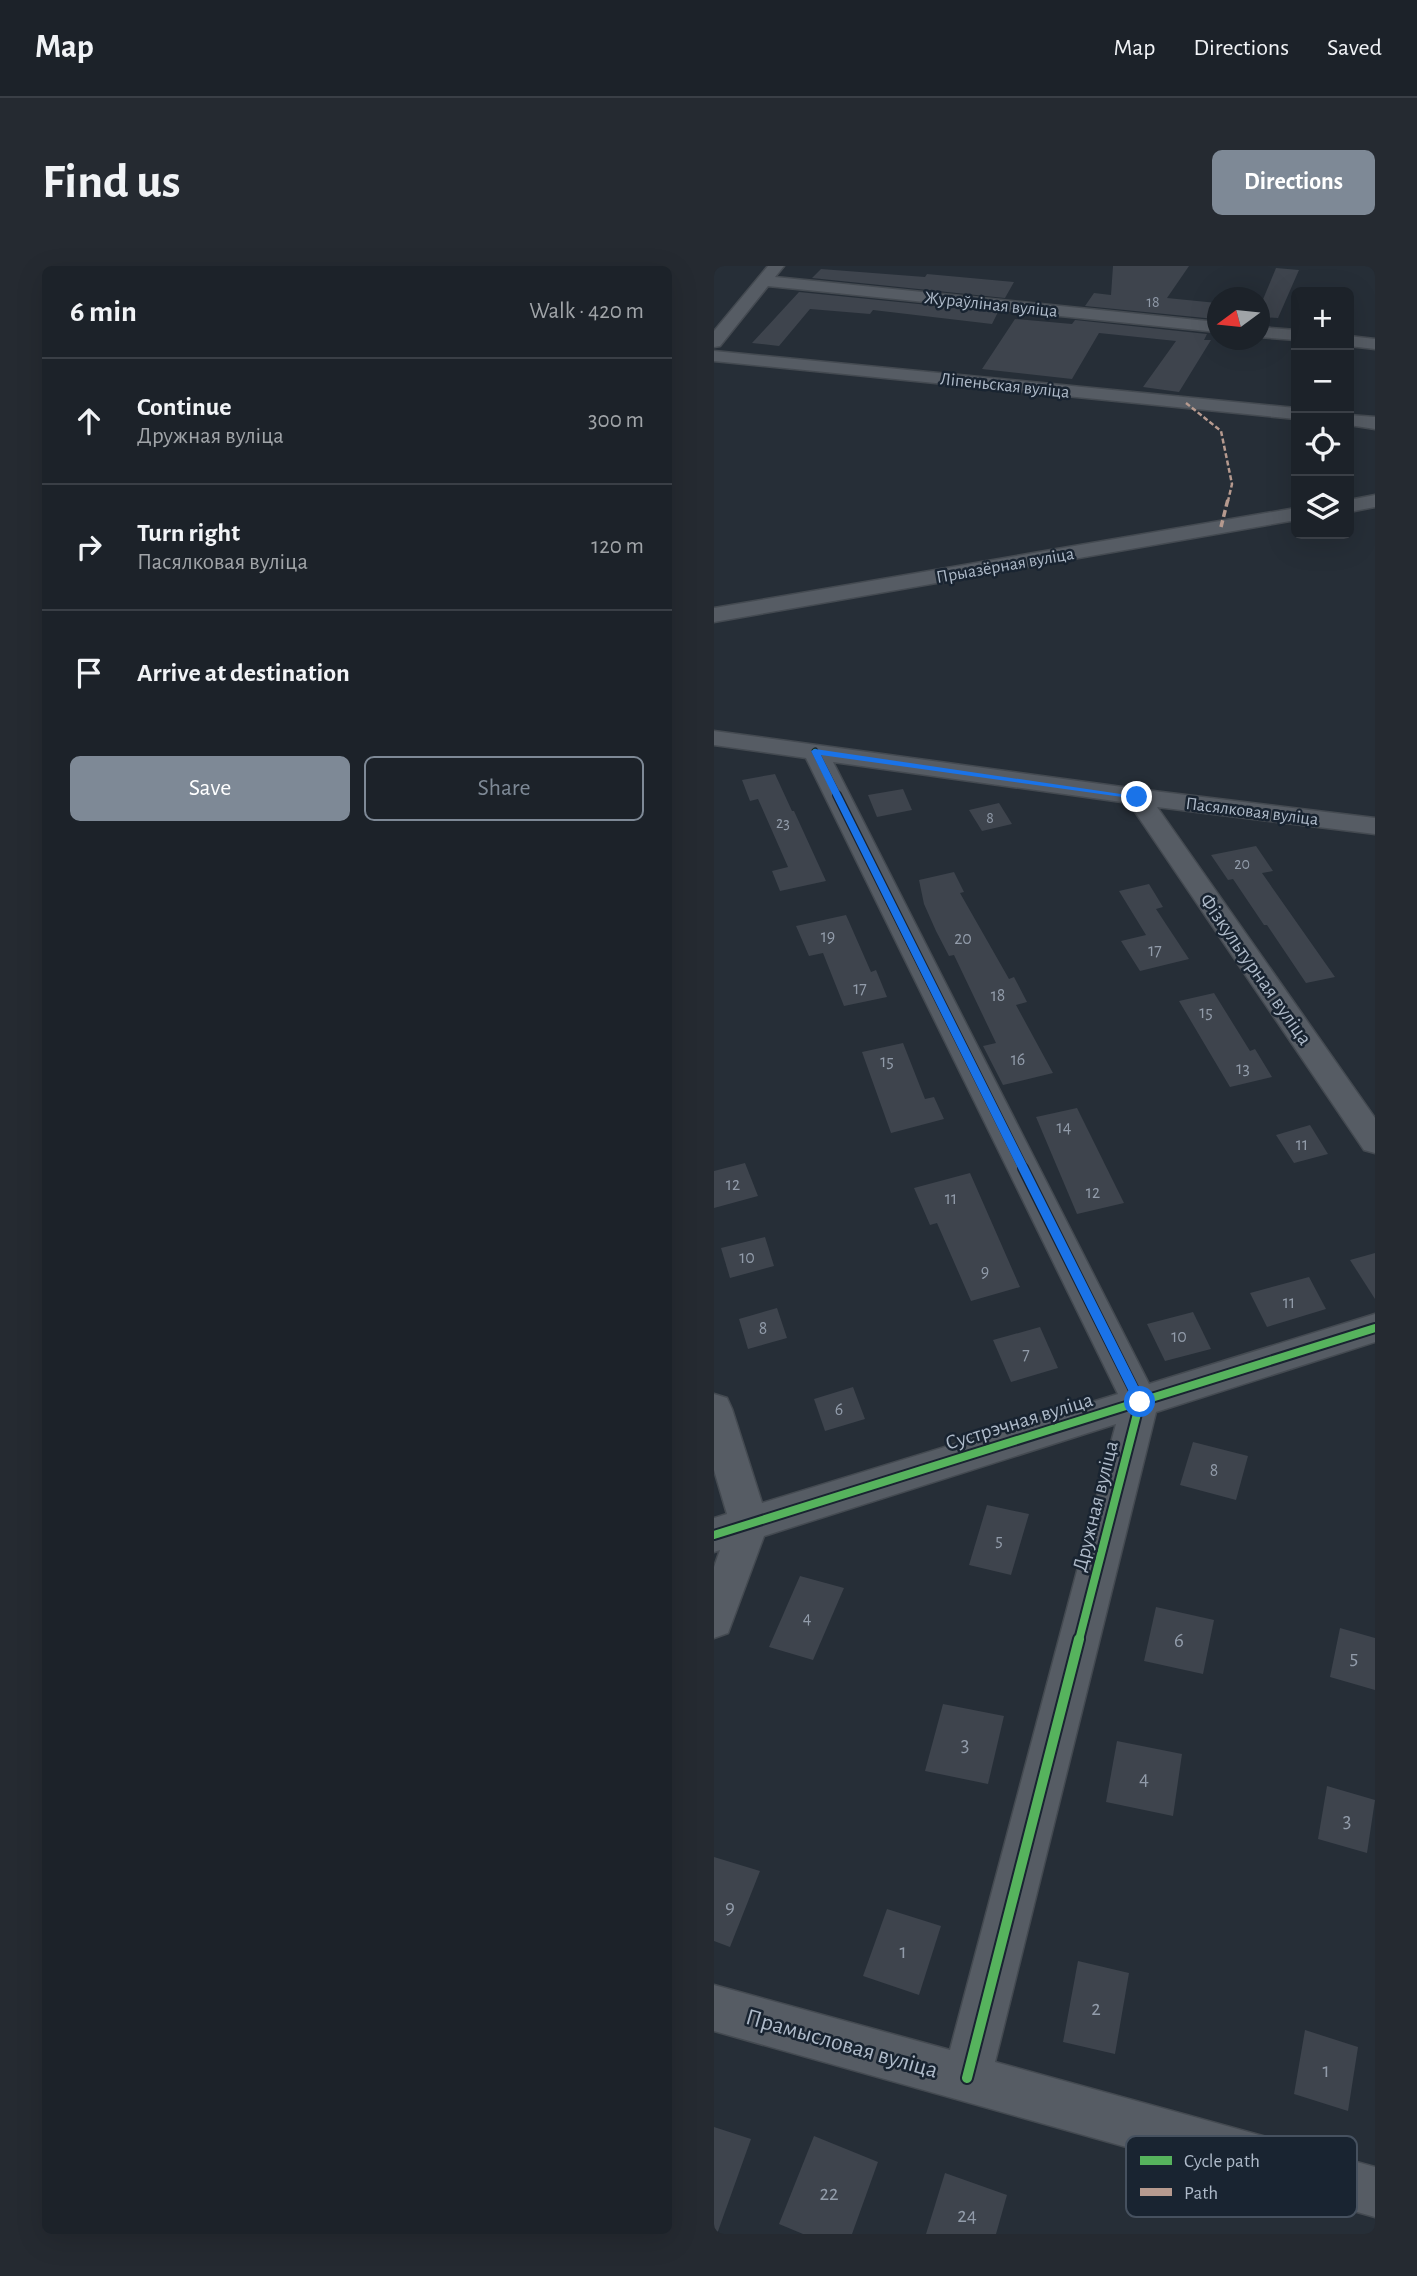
<!DOCTYPE html>
<html lang="en">
<head>
<meta charset="utf-8">
<style>
	body { margin:0; font-family:"Alegreya Sans",sans-serif; background:#252a31; color:#f1f3f6 }
	.controls { position:absolute; right:21px; top:21px; display:grid; overflow:hidden; border-radius:10px; box-shadow:0 7px 28px #0002 }
	.controls button { width:63px; height:63px; display:grid; place-items:center; padding:0; border:0; border-bottom:2px solid #3a3f46; background:#1c2229; color:#f1f3f6; font:35px sans-serif }
	.compass { position:absolute; left:493px; top:21px; width:63px; height:63px; border-radius:50%; background:#1c2229; box-shadow:0 7px 28px #0002; rotate:255deg }
	.stop { position:absolute; width:21px; height:21px; margin:-16px; border:5px solid #1a73e8; border-radius:50%; background:#fff }
	.stop.end { background:#1a73e8; border-color:#fff; box-shadow:0 2px 7px #0008 }
	.list { margin:0; padding:0; list-style:none }
	h2 { display:flex; justify-content:space-between; align-items:center; height:91px; margin:0; padding:0 28px; font-size:30px }
	h2 small { font-size:23px; font-weight:400; color:#a0a4a8 }
	.list li { display:grid; grid-template-columns:46px 1fr auto; gap:21px; align-items:center; box-sizing:border-box; height:126px; padding:0 28px; border-top:2px solid #3a3f46 }
	.list b { display:block; font-size:26px; white-space:nowrap }
	.list p { margin:0; font-size:23px; white-space:nowrap; color:#a0a4a8 }
	.list em { font-size:23px; font-style:normal; color:#a0a4a8 }
	.actions { display:flex; gap:14px; padding:21px 28px }
	.actions a { flex:1; padding:16px 0; border:2px solid #7e8996; border-radius:10px; text-align:center; font-size:24px; color:#7e8996 }
	.actions .main { background:#7e8996; color:#fff }
	.icon { flex:none; width:38px; height:38px; fill:none; stroke:currentColor; stroke-width:2; stroke-linecap:round; stroke-linejoin:round }
	.map { position:relative; flex:none; width:661px; height:1968px; overflow:hidden; border-radius:10px }
	header { display:flex; align-items:center; gap:42px; box-sizing:border-box; height:98px; padding:0 35px; background:#1c2229; border-bottom:2px solid #3a3f46 }
	header strong { font-size:33px }
	nav { display:flex; gap:38px; margin-inline-start:auto; font-size:24px }
	.intro { display:flex; align-items:center; justify-content:space-between; box-sizing:border-box; height:168px; padding:0 42px }
	h1 { margin:0; font-size:49px }
	.button { padding:18px 32px; border-radius:10px; background:#7e8996; color:#fff; font-size:24px; font-weight:700 }
	main { display:flex; gap:42px; padding:0 42px }
	aside { flex:1; background:#1c2229; border-radius:10px; box-shadow:0 7px 28px #0002 }
	.map>svg:first-child { display:block }
	.building { fill:#3e444d }
	.lines { fill:none; stroke-linecap:round; stroke-linejoin:round }
	.minor-casing { stroke:#444a51; stroke-width:3 }
	.minor { fill:#565c64; fill-rule:evenodd }
	.quiet-far1 { stroke:#b69a8f; stroke-width:2.5; stroke-dasharray:5 2.5; stroke-linecap:butt }
	.quiet { stroke:#b69a8f; stroke-width:3.5; stroke-dasharray:7 3.5; stroke-linecap:butt }
	.cycleway-far3-casing { stroke:#192431; stroke-width:7 }
	.cycleway-far2-casing { stroke:#192431; stroke-width:10 }
	.cycleway-far1-casing { stroke:#192431; stroke-width:12 }
	.cycleway-casing { stroke:#192431; stroke-width:14 }
	.cycleway-far3 { stroke:#56b35d; stroke-width:4.5 }
	.cycleway-far2 { stroke:#56b35d; stroke-width:6 }
	.cycleway-far1 { stroke:#56b35d; stroke-width:8 }
	.cycleway { stroke:#56b35d; stroke-width:10 }
	.route { fill:#1a73e8 }
	.labels { text-anchor:middle; stroke-width:5; stroke-linejoin:round; paint-order:stroke }
	.far-number-label { font-size:16px; fill:#929caa }
	.far-street-label { font-size:18px; fill:#aebac9; stroke:#192431 }
	.number-label { font-size:18px; fill:#929caa }
	.street-label { font-size:21px; fill:#aebac9; stroke:#192431 }
	.near-number-label { font-size:21px; fill:#929caa }
	.near-street-label { font-size:24px; fill:#aebac9; stroke:#192431 }
	.key { fill:#192431; stroke:#46515f; stroke-width:2 }
	.key-label { font-size:19px; fill:#aebac9 }
</style>
</head>
<body>
<header>
<strong>Map</strong>
<nav><a>Map</a><a>Directions</a><a>Saved</a></nav>
</header>
<div class="intro"><h1>Find us</h1><a class="button">Directions</a></div>
<main>
<aside>
<h2>6 min<small>Walk · 420 m</small></h2>
<ul class="list">
<li><svg class="icon" aria-label="ahead" viewBox="0 0 24 24"><path d="M12 20V5M6 11l6-6 6 6"/></svg><div><b>Continue</b><p>Дружная вуліца</p></div><em>300 m</em></li>
<li><svg class="icon" aria-label="right" viewBox="0 0 24 24"><path d="M7 20v-9h11M14 6l5 5-5 5"/></svg><div><b>Turn right</b><p>Пасялковая вуліца</p></div><em>120 m</em></li>
<li><svg class="icon" aria-label="arrive" viewBox="0 0 24 24"><path d="M6 21V4h12l-3 4 3 4H6"/></svg><div><b>Arrive at destination</b></div></li>
</ul>
<div class="actions"><a class="main">Save</a><a>Share</a></div>
</aside>
<div class="map">
<svg width="661" height="1968" viewBox="0 0 661 1968">
	<rect width="100%" height="100%" fill="#262e37"/>
	<g class="building">
		<path d="M399 0H475L453 32 503 37V48L501 53 371 40 380 27 397 29Z"/>
		<path d="M562 2 585 4 564 52 545 51V43Z"/>
		<path d="M107 3 211 11 213 8 300 16 291 32 98 12Z"/>
		<path d="M85 26 284 46 278 58 159 44 156 48 96 43 65 80 38 77Z"/>
		<path d="M301 53 358 58 361 54 493 68 490 74H497L465 126 429 121 462 75 385 67 358 113 268 103Z"/>
		<path d="M61 508 78 545H80L112 615 66 625 58 605 74 601 44 533 36 535 28 514Z"/>
		<path d="M189 523 198 544 163 551 154 529Z"/>
		<path d="M285 537 298 558 268 565 255 544Z"/>
		<path d="M542 580 559 605 548 607 621 711 592 717 553 659H550L519 613 514 614 497 589Z"/>
		<path d="M240 606 250 626 246 627 295 713 300 711 313 736 302 739 339 807 289 819 269 780 282 777 240 689 235 690 222 665 210 638 205 614Z"/>
		<path d="M435 618 449 641 442 643 475 693 426 705 407 675 432 669 405 625Z"/>
		<path d="M132 649 157 706 162 704 173 731 130 740 109 687 95 690 82 660Z"/>
		<path d="M500 727 536 785 541 783 558 811 516 821 465 735Z"/>
		<path d="M189 777 211 833 220 831 230 853 177 867 148 786Z"/>
		<path d="M363 842 410 937 363 948 322 851Z"/>
		<path d="M596 859 614 888 580 897 562 869Z"/>
		<path d="M31 897 44 930 0 942V905Z"/>
		<path d="M256 907 306 1021 257 1035 223 957 216 959 200 922Z"/>
		<path d="M51 971 60 1000 16 1012 7 982Z"/>
		<path d="M661 987V1033L636 994Z"/>
		<path d="M595 1011 612 1043 553 1061 536 1027Z"/>
		<path d="M63 1042 73 1072 34 1083 25 1053Z"/>
		<path d="M479 1046 497 1083 451 1095 433 1058Z"/>
		<path d="M326 1061 344 1102 297 1116 279 1074Z"/>
		<path d="M139 1121 151 1153 111 1165 100 1133Z"/>
		<path d="M479 1176 534 1190 522 1234 466 1219Z"/>
		<path d="M273 1239 315 1248 297 1309 255 1299Z"/>
		<path d="M86 1310 130 1322 99 1394 55 1381Z"/>
		<path d="M442 1341 500 1354 489 1408 430 1395Z"/>
		<path d="M626 1362 661 1372V1424L616 1411Z"/>
		<path d="M229 1438 290 1450 274 1518 211 1505Z"/>
		<path d="M403 1475 468 1488 459 1550 392 1536Z"/>
		<path d="M613 1520 661 1534 653 1587 604 1573Z"/>
		<path d="M0 1591 46 1605 16 1681 0 1675Z"/>
		<path d="M173 1643 227 1660 205 1729 149 1710Z"/>
		<path d="M364 1695 415 1707 401 1788 349 1776Z"/>
		<path d="M591 1764 644 1781 634 1845 580 1828Z"/>
		<path d="M0 1861 37 1873 3 1968H0Z"/>
		<path d="M100 1870 164 1896 138 1968H89L65 1958Z"/>
		<path d="M231 1907 293 1929 282 1968H212Z"/>
	</g>
	<g class="lines">
		<defs>
			<g id="minor">
				<path d="M54 0H70L61 11 503 56V66L54 20 6 80 0 81V65Z"/>
				<path d="M545 61 582 64V74L545 71Z"/>
				<path d="M635 70 661 73V83L635 80Z"/>
				<path d="M0 85 582 142V153L0 95Z"/>
				<path d="M635 149 661 151V163L635 159Z"/>
				<path d="M661 229V241L635 246V234Z"/>
				<path d="M582 242V254L0 356V342Z"/>
				<path d="M0 465 423 523 661 552V568L443 541 661 852V887L650 884 415 537 119 496 435 1118 661 1048V1076L442 1146 281 1796 661 1901V1951L0 1765V1719L236 1784 402 1158 50 1270 14 1367 0 1372V1301L6 1284 0 1286V1252L13 1248 0 1204V1128L13 1132 18 1143 48 1237 404 1128 92 492 0 479Z"/>
			</g>
		</defs>
		<use href="#minor" class="minor-casing"/>
		<use href="#minor" class="minor"/>
		<path class="quiet-far1" d="M472 137 507 165 518 218 514 235"/>
		<path class="quiet" d="M507 261 514 233"/>
		<defs>
			<path id="cycleway-far3" d="M101 485 124 530"/>
			<path id="cycleway-far2" d="M123 529 310 903"/>
			<g id="cycleway-far1">
				<path d="M309 902 426 1136 365 1374"/>
				<path d="M0 1269 661 1062"/>
			</g>
			<path id="cycleway" d="M253 1812 365 1373"/>
		</defs>
		<use href="#cycleway-far3" class="cycleway-far3-casing"/>
		<use href="#cycleway-far2" class="cycleway-far2-casing"/>
		<use href="#cycleway-far1" class="cycleway-far1-casing"/>
		<use href="#cycleway" class="cycleway-casing"/>
		<use href="#cycleway-far3" class="cycleway-far3"/>
		<use href="#cycleway-far2" class="cycleway-far2"/>
		<use href="#cycleway-far1" class="cycleway-far1"/>
		<use href="#cycleway" class="cycleway"/>
	</g>
	<path class="route" d="M101 483 427 531 423 533 107 489 432 1136 430 1140H422L97 485Z"/>
	<g class="labels">
		<g class="far-number-label">
			<text x="439" y="41">18</text>
			<text x="276" y="557">8</text>
			<text x="69" y="562">23</text>
			<text x="528" y="603">20</text>
		</g>
		<g class="far-street-label">
			<text transform="translate(277 38) rotate(6)" y="6">Жураўліная вуліца</text>
			<text transform="translate(291 119) rotate(6)" y="6">Ліпеньская вуліца</text>
			<text transform="translate(291 299) rotate(-10)" y="6">Прыазёрная вуліца</text>
			<text transform="translate(538 545) rotate(7)" y="6">Пасялковая вуліца</text>
		</g>
		<g class="number-label">
			<text x="114" y="676">19</text>
			<text x="249" y="678">20</text>
			<text x="441" y="690">17</text>
			<text x="146" y="728">17</text>
			<text x="284" y="735">18</text>
			<text x="492" y="752">15</text>
			<text x="304" y="799">16</text>
			<text x="173" y="801">15</text>
			<text x="529" y="808">13</text>
			<text x="350" y="867">14</text>
			<text x="588" y="884">11</text>
			<text x="19" y="924">12</text>
			<text x="379" y="932">12</text>
			<text x="237" y="938">11</text>
			<text x="33" y="997">10</text>
			<text x="271" y="1011">9</text>
			<text x="575" y="1042">11</text>
			<text x="49" y="1068">8</text>
			<text x="465" y="1076">10</text>
			<text x="312" y="1094">7</text>
			<text x="125" y="1149">6</text>
			<text x="500" y="1210">8</text>
			<text x="285" y="1280">5</text>
			<text x="93" y="1358">4</text>
		</g>
		<g class="street-label">
			<text transform="translate(542 703) rotate(55)" y="7">Фізкультурная вуліца</text>
			<text transform="translate(305 1155) rotate(-17)" y="7">Сустрэчная вуліца</text>
			<text transform="translate(381 1240) rotate(-76)" y="7">Дружная вуліца</text>
		</g>
		<g class="near-number-label">
			<text x="465" y="1381">6</text>
			<text x="640" y="1398">5</text>
			<text x="251" y="1485">3</text>
			<text x="430" y="1519">4</text>
			<text x="633" y="1561">3</text>
			<text x="16" y="1647">9</text>
			<text x="189" y="1692">1</text>
			<text x="382" y="1749">2</text>
			<text x="612" y="1811">1</text>
			<text x="115" y="1934">22</text>
			<text x="253" y="1956">24</text>
		</g>
		<g class="near-street-label">
			<text transform="translate(128 1777) rotate(16)" y="8">Прамысловая вуліца</text>
		</g>
	</g>
	<rect x="412" y="1870" width="231" height="81" rx="10" class="key"/>
	<rect x="426" y="1890" width="32" height="9" fill="#56b35d"/>
	<rect x="426" y="1922" width="32" height="8" fill="#b69a8f"/>
	<g class="key-label">
		<text x="470" y="1901">Cycle path</text>
		<text x="470" y="1933">Path</text>
	</g>
</svg>
<div class="controls">
<button>+</button>
<button>−</button>
<button><svg class="icon" aria-label="locate" viewBox="0 0 24 24"><circle cx="12" cy="12" r="6"/><path d="M12 2v4M12 18v4M2 12h4M18 12h4"/></svg></button>
<button><svg class="icon" aria-label="layers" viewBox="0 0 24 24"><path d="M12 4l9 5-9 5-9-5zM3 14l9 5 9-5"/></svg></button>
</div>
<svg class="compass" viewBox="-18 -18 36 36"><path d="M0-13l5 13h-10z" fill="#e53935"/><path d="M0 13l5-13h-10z" fill="#a0a4a8"/></svg>
<div class="stop" style="left:426px;top:1136px"></div>
<div class="stop end" style="left:423px;top:531px"></div>
</div>
</main>
</body>
</html>
